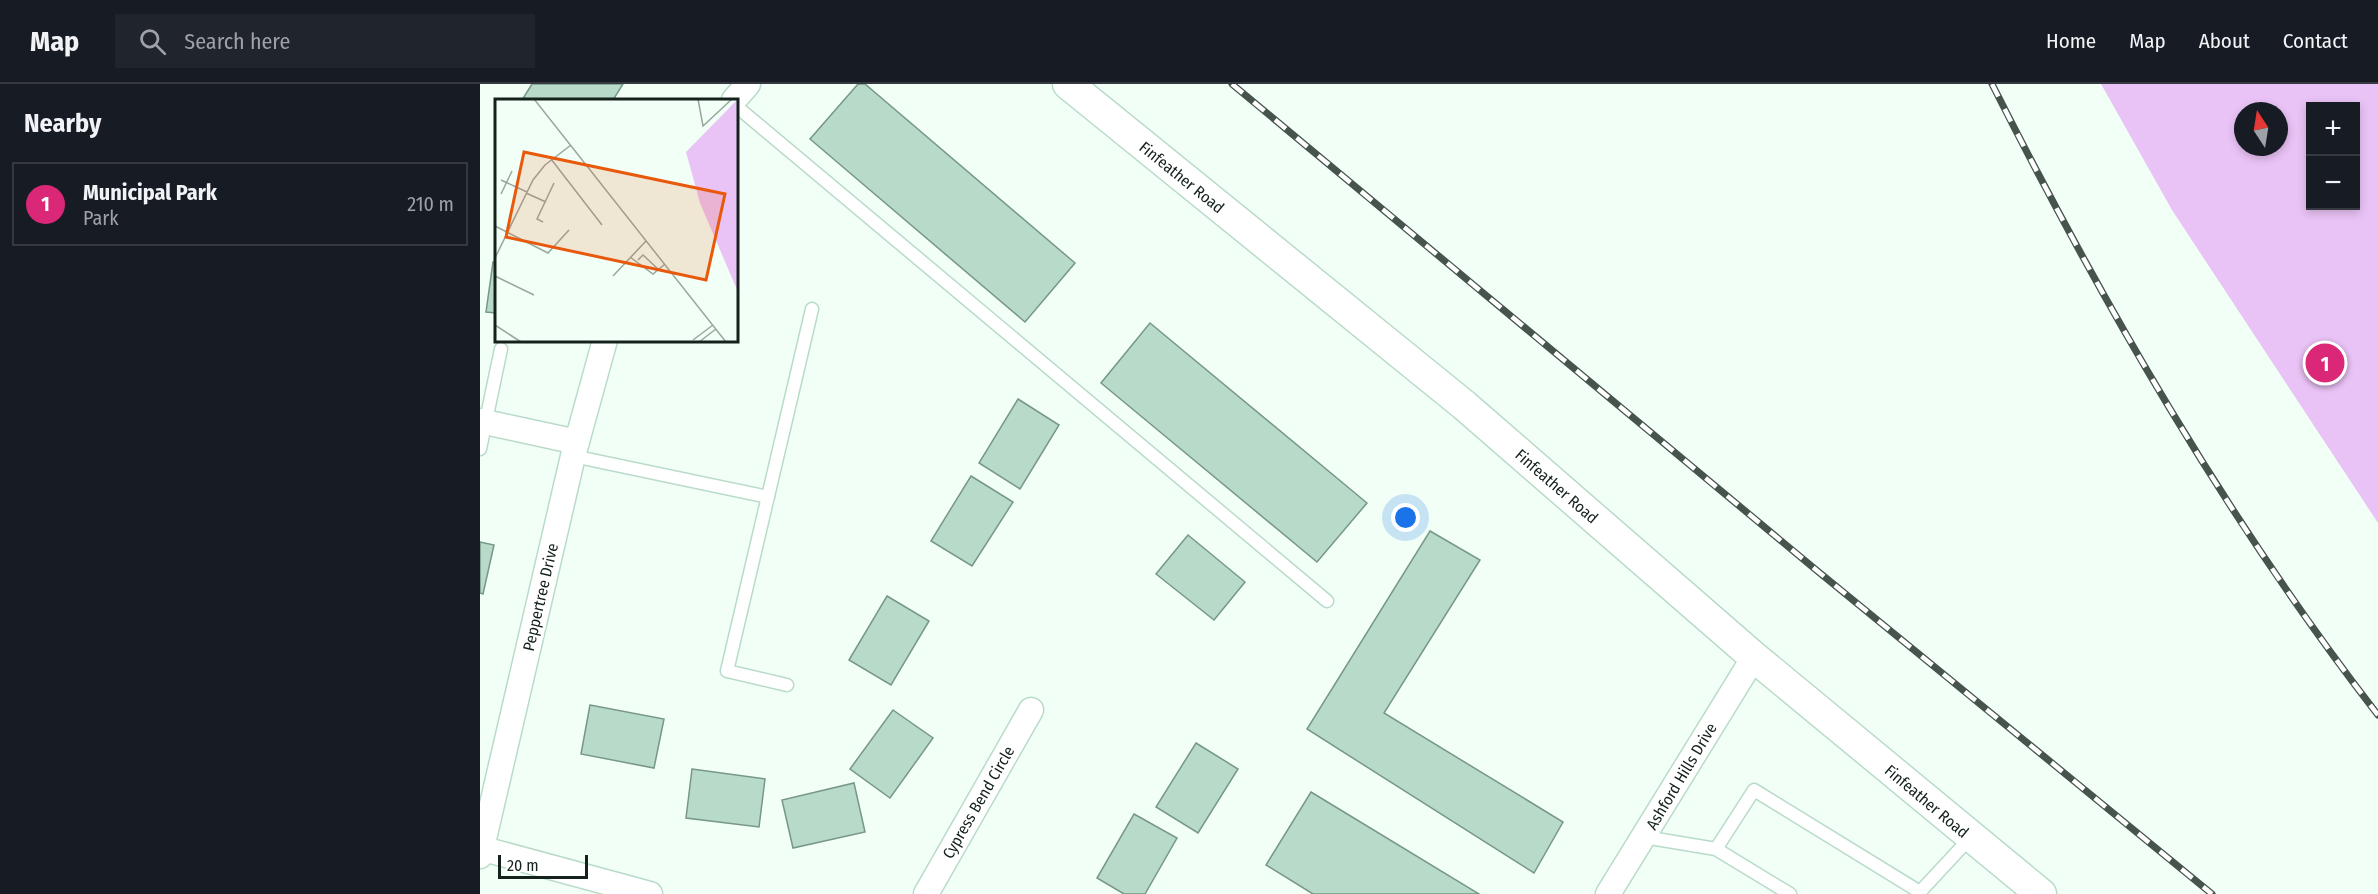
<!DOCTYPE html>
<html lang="en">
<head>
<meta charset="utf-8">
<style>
	body { margin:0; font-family:"Fira Sans Condensed",sans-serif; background:#20242c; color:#f1f3f6 }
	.controls { position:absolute; right:18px; top:18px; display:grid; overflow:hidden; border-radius:0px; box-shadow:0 3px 9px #0003 }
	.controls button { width:54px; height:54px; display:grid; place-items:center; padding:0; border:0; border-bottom:2px solid #363941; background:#171b24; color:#f1f3f6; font:30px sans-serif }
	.compass { position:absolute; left:1754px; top:18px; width:54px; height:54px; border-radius:50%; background:#171b24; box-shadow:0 3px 9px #0003; rotate:348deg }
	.scale { position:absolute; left:18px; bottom:15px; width:90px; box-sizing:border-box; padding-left:6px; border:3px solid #15221c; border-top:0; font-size:16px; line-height:21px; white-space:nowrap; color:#15221c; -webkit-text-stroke:4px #fff; paint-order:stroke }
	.you { position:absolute; left:926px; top:434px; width:21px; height:21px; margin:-15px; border:4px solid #fff; border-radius:50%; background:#1a73e8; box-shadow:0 0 0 9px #1a73e833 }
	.badge { display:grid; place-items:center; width:39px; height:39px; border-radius:50%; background:#db2777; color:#fff; font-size:20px; font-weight:700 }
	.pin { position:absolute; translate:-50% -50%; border:3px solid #fff; box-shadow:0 2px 6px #0006 }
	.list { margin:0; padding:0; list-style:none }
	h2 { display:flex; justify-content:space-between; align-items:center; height:78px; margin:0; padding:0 24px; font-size:26px }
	h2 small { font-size:20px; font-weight:400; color:#9ea1a6 }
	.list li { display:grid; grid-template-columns:39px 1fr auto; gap:18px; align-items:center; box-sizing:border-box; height:84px; margin:0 12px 12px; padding:0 12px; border:2px solid #363941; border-radius:0px }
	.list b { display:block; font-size:22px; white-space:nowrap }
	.list p { margin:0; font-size:20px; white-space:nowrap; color:#9ea1a6 }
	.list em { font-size:20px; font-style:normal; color:#9ea1a6 }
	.icon { flex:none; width:33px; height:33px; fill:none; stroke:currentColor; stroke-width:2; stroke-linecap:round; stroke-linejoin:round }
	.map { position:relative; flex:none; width:1898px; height:810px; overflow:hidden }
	header { display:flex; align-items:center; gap:36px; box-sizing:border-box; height:84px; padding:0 30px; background:#171b24; border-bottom:2px solid #363941 }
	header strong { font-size:28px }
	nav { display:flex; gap:33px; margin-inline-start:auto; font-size:21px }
	.search { width:420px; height:54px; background:#20242c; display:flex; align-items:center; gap:15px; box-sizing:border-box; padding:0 21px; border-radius:0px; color:#9ea1a6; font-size:22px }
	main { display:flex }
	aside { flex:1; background:#171b24 }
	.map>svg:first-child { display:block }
	.green { fill:#eac3f6; fill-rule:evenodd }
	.building { fill:#b8dac8; stroke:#779787; stroke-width:1.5 }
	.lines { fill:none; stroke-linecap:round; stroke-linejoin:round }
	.service-casing { stroke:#b9dbc9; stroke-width:15 }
	.minor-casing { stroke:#b9dbc9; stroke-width:27 }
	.tertiary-casing { stroke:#b9dbc9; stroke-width:33 }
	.service { stroke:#fff; stroke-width:12 }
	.minor { stroke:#fff; stroke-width:24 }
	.tertiary { stroke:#fff; stroke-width:30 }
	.rail-casing { stroke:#47544e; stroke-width:7 }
	.rail { stroke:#fff; stroke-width:4.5; stroke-dasharray:14; stroke-linecap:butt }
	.labels { text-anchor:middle; stroke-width:6; stroke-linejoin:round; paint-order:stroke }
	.street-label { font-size:16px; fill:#15221c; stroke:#fff }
	.inset-road { fill:none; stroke:#99a79f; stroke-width:1.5 }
	.view { fill:#e8590c; fill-opacity:0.15; stroke:#e8590c; stroke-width:3 }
	.inset-edge { fill:none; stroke:#15221c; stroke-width:3 }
</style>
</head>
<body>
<header>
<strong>Map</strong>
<div class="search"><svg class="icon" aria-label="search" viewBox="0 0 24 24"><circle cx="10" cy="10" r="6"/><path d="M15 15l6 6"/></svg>Search here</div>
<nav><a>Home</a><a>Map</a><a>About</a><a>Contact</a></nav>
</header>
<main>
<aside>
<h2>Nearby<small></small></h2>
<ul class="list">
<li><span class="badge">1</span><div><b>Municipal Park</b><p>Park</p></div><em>210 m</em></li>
</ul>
</aside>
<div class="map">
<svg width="1898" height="810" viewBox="0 0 1898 810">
	<rect width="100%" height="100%" fill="#f1fff7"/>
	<path class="green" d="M1621 0H1898V439L1692 126ZM1830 22H1876V122H1830ZM1763 27H1799V63H1763Z"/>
	<g class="building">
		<path d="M52 0H143L133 16H42Z"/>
		<path d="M378 0H385L595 179 545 238 330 55Z"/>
		<path d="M13 178 16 179V229L6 228Z"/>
		<path d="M670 239 887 419 837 478 621 299Z"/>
		<path d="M538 315 579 341 540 405 499 379Z"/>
		<path d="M491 392 533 418 492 482 451 457Z"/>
		<path d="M950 447 1000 476 904 629 1083 738 1054 789 827 645Z"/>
		<path d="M708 451 765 498 734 536 676 490Z"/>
		<path d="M0 458 14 461 3 510 0 509Z"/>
		<path d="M407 512 449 537 411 601 369 576Z"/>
		<path d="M110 621 184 635 174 684 101 670Z"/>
		<path d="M413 626 453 654 410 714 370 685Z"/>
		<path d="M716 659 758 685 718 749 676 723Z"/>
		<path d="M212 685 285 695 279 743 206 734Z"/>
		<path d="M374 699 385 748 313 764 302 716Z"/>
		<path d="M831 708 999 810H833L786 781Z"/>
		<path d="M654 730 697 754 665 810H644L617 794Z"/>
	</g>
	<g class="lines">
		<defs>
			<g id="service">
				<path d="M256 22 847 517"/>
				<path d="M0 365 21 265"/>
				<path d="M93 372 288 413"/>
				<path d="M307 601 247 587 332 225"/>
				<path d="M1164 753 1236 765 1310 810"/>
				<path d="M1236 765 1274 706 1440 808"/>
				<path d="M1438 810 1491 753"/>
			</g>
			<g id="minor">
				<path d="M254 16 268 0"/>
				<path d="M0 337 97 358"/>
				<path d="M0 764 170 810"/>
				<path d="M0 772 93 372 125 256"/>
				<path d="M446 810 551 626"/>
				<path d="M1128 810 1274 573"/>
			</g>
			<path id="tertiary" d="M588 0 984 321 1274 573 1561 810"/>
		</defs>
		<use href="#service" class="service-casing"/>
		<use href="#minor" class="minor-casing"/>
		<use href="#tertiary" class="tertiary-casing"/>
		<use href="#service" class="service"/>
		<use href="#minor" class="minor"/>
		<use href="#tertiary" class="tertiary"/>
		<defs>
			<g id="rail">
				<path d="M752 0 1335 485 1732 810"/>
				<path d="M1512 0C1623 220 1747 436 1898 631"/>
			</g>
		</defs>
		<use href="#rail" class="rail-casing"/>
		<use href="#rail" class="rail"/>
	</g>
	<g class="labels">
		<g class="street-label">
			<text transform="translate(702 93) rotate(39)" y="6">Finfeather Road</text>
			<text transform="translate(1077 402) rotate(41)" y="6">Finfeather Road</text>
			<text transform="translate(60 513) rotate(-77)" y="6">Peppertree Drive</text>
			<text transform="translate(1201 692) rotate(-59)" y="6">Ashford Hills Drive</text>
			<text transform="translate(1447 717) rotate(40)" y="6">Finfeather Road</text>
			<text transform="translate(498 718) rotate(-60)" y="6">Cypress Bend Circle</text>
		</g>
	</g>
	<g transform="translate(15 15)">
		<rect width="243" height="243" fill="#f1fff7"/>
		<path d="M243 0V193L205 104 191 53Z" fill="#eac3f6"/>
		<path class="inset-road" d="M39 0 231 243M203 0 208 27 237 0M56 60 107 126M6 81 32 93M31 94 51 103M6 95 17 72M48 123 42 120 59 84M0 127 53 154 74 131M135 158 158 175 170 165M0 159 38 81 50 66 76 46M143 161 148 156 163 170M0 177 39 196M118 177 151 142M0 226 26 243M198 241 218 226M204 243 221 230"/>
		<path class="view" d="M29 53 230 95 211 181 11 138Z"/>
		<rect width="243" height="243" class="inset-edge"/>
	</g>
</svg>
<div class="controls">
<button>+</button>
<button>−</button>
</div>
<svg class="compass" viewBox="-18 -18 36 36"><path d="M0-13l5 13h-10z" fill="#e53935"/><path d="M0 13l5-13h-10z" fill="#9ea1a6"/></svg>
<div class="scale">20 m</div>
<div class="you"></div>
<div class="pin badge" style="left:1845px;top:279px">1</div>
</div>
</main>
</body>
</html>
